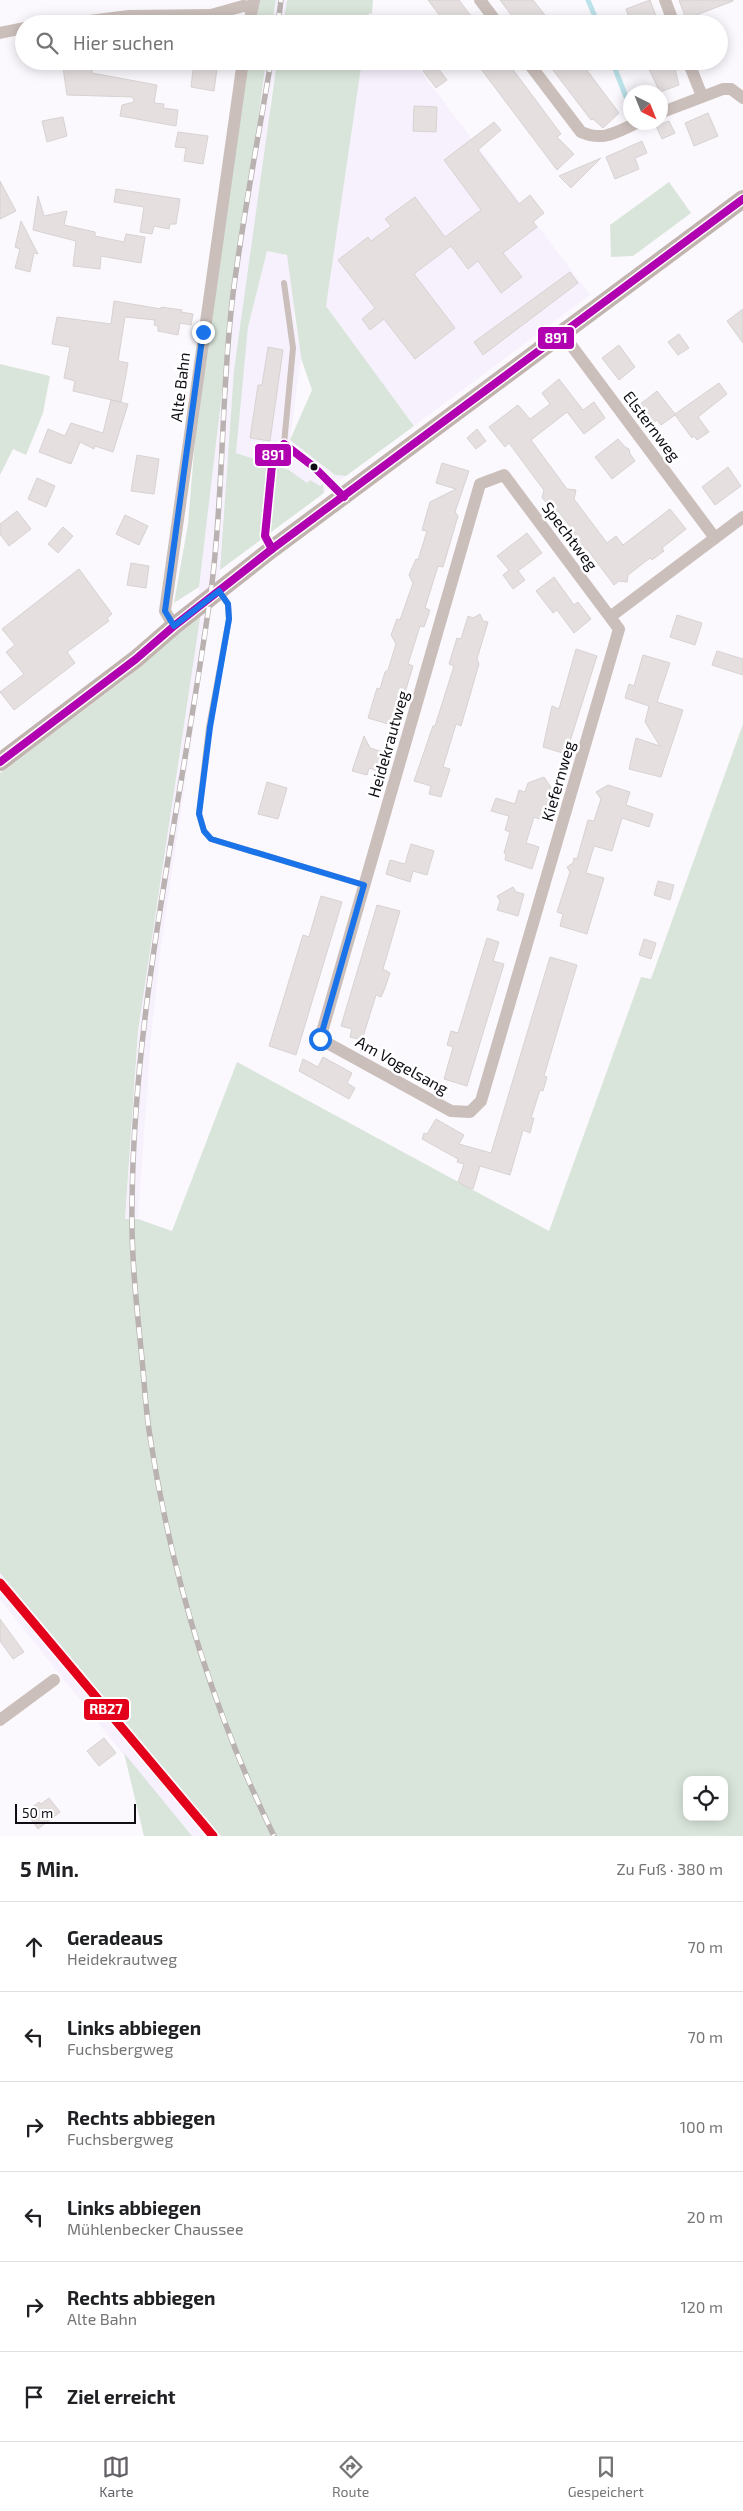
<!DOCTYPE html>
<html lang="de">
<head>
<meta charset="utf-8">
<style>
	body { margin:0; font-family:"Exo 2",sans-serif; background:#f6f6f6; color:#202124 }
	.controls { position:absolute; right:15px; bottom:15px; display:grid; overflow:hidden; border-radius:10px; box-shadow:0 2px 12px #0003 }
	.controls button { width:45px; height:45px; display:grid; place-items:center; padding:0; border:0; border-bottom:1px solid #e0e0e0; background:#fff; color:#202124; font:25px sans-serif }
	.compass { position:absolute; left:623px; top:85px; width:45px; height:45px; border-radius:50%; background:#fff; box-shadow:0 2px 12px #0003; rotate:137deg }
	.scale { position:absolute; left:15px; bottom:12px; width:121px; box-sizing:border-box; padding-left:5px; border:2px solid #110d15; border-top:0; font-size:14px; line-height:18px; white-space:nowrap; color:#110d15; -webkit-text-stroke:4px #fff; paint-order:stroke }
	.stop { position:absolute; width:15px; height:15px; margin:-11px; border:4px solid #1a73e8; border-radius:50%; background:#fff }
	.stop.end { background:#1a73e8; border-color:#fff; box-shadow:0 1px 5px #0008 }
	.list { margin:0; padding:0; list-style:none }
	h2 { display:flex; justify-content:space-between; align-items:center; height:65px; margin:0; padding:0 20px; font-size:21px }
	h2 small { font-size:16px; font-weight:400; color:#757577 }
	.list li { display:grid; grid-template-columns:32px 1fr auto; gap:15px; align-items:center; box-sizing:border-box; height:90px; padding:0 20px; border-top:1px solid #e0e0e0 }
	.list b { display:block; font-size:19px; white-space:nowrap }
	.list p { margin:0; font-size:16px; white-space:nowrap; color:#757577 }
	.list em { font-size:16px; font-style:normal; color:#757577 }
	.icon { flex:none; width:28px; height:28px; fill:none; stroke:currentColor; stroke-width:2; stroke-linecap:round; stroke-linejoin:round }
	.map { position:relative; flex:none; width:743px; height:1836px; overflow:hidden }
	.search { position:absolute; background:#fff; box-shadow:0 2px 12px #0003; left:15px; right:15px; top:15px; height:55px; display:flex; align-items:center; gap:12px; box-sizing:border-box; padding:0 18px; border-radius:28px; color:#757577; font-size:19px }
	.sheet { height:605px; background:#fff }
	nav { display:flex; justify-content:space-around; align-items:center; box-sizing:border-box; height:70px; border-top:1px solid #e0e0e0; background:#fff; font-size:14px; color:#757577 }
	nav a { display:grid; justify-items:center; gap:2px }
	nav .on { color:#636066 }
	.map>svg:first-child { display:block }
	.built { fill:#f7f1fe }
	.green { fill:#d9e5db; fill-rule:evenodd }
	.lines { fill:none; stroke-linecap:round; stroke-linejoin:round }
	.stream { stroke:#bde3ea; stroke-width:5 }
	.building { fill:#e5dfe0; stroke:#d8d2d2 }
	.lane { stroke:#cbbfbb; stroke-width:6 }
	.street { stroke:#cbbfbb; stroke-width:12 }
	.secondary { stroke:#c1b3ae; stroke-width:18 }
	.rail-casing { stroke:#bab2b0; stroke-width:5.5 }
	.rail { stroke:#fff; stroke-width:4; stroke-dasharray:11; stroke-linecap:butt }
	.bus-1-casing { stroke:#fff; stroke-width:11 }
	.bus-1 { stroke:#b000b0; stroke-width:8 }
	.rail-1-casing { stroke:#fff; stroke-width:12 }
	.rail-1 { stroke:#e2001a; stroke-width:9 }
	.route { stroke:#1a73e8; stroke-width:6 }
	.bus-dot { fill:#110d15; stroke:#fff; stroke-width:2 }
	.labels { text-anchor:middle; stroke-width:5; stroke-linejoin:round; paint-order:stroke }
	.street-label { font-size:16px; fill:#110d15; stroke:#fff }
	.line-badge { stroke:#fff; stroke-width:2 }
	.badge-label { font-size:14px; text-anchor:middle; font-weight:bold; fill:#fff }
</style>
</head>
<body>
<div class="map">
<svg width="743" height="1836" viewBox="0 0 743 1836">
	<rect width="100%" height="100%" fill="#fbf9fd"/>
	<g class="built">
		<path d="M276 0H287L283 24H272Z"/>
		<path d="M266 61H277L270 103 267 251 299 257 294 316 301 358 290 440 335 475 346 476 220 570 208 628 161 946 151 1037 138 1218 125 1219 138 1031 201 612 199 587 227 351Z"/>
		<path d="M362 61H413L590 295 414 426 326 306Z"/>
		<path d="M0 1573 221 1836H192L110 1738 0 1599Z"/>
	</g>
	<g class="green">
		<path d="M257 0H276L272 24H252Z"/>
		<path d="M287 0H373L372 14 369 13 368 24H283Z"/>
		<path d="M247 61H266L227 351 199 587 174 603 188 524 202 356Z"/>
		<path d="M277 61H362L326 306 414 426 346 476 335 475 290 440 312 390 301 358 287 255 267 251 248 327 236 453 289 470 307 483 310 480 320 486 323 484 324 493 220 570 234 370Z"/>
		<path d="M669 182 691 213 633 256 611 257 610 225Z"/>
		<path d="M0 364 50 376 43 413 26 455 13 449 0 475Z"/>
		<path d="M201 612 138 1031 125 1219H138L172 1231 237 1062 549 1231 641 977 651 979 743 724V1836H221L0 1573V773L128 677ZM687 1780H724V1817H687Z"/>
		<path d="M124 1753 192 1836H144Z"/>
	</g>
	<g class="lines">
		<g class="stream">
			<path d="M588 0 598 24"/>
			<path d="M612 61 626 97"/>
		</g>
	</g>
	<g class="building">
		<path d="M428 0H459L477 24H446Z"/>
		<path d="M500 0H533L552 24H518Z"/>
		<path d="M650 0 659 24H631L626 9Z"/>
		<path d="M679 0H733V1L686 19Z"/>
		<path d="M62 61H92V73L157 85 154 103 164 104 163 108 178 110 176 126 120 116 122 105 134 102 133 97 67 95Z"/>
		<path d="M194 61H218L214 91 191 87Z"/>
		<path d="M475 61H506L511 67 561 134 557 137 574 154 557 170Z"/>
		<path d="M546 61H580L619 113 603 128 593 119 591 120Z"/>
		<path d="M645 61H673L679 85 660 92Z"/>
		<path d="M434 63 447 80 436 88 423 71Z"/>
		<path d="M414 106 437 107 436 132 413 131Z"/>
		<path d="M708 113 718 136 694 146 685 123Z"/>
		<path d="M63 117 67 136 47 142 42 121Z"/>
		<path d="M669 121 675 133 662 139 656 126Z"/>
		<path d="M494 122 501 130 478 150 519 204 530 195 544 213 533 222 537 227 503 253 522 277 501 293 478 261 468 269 451 246 414 274 455 328 415 359 384 319 370 330 362 319 375 308 338 260 368 237 371 241 391 226 385 219 415 197 445 237 481 210 444 160Z"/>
		<path d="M178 132 208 136 203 164 184 161 186 148 175 147Z"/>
		<path d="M642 141 647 153 635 158 639 169 615 179 606 157Z"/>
		<path d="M601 158 571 188 559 176Z"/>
		<path d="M0 181 16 211 0 219Z"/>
		<path d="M116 189 180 199 176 224H170L169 229 154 226 152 234 140 232 144 207 114 202Z"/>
		<path d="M38 196 44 216 67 211 64 225 95 232V236L124 242 126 234 145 237 141 263 101 256 100 269 73 266 76 241 33 230Z"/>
		<path d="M21 221 38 254 34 253 30 272 15 268 20 249 15 247Z"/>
		<path d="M570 272 578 283 483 355 474 342Z"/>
		<path d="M114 301 161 309V307L182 310 181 312 193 314 191 325 180 323 178 335 158 331V326L154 325 155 320 125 317 118 361 128 363 121 402 73 391 75 381 64 378 70 347 52 344 57 317 111 324Z"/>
		<path d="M743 309V343L727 321Z"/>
		<path d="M679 334 689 348 678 355 668 342Z"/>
		<path d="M619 345 635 367 619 380 602 358Z"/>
		<path d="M268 347 283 350 270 441 250 438 258 385H262Z"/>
		<path d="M559 379 583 410 594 402 605 418 584 434 567 412 531 440 567 489 576 490 574 499 607 543 616 536 623 545 670 509 686 529 662 548 664 551 652 560 650 558 628 575 627 582 619 581 614 585 587 549 583 553 571 537 575 533 558 511 556 512 542 498 544 490 537 481 509 443 505 447 489 427 518 405 530 419 550 404 542 393Z"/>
		<path d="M719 383 727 394 698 417 709 432 697 440 694 436 692 438 675 415 661 425 657 420 651 424 638 406 657 391 675 414Z"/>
		<path d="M111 400 128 404 113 452 95 446 94 449 80 442 71 464 39 452 48 429 65 436 71 423 103 433Z"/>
		<path d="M477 429 486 441 476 449 467 438Z"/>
		<path d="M618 439 625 447 629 449 630 454 635 461 612 479 595 457Z"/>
		<path d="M137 455 159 459 154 494 131 491Z"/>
		<path d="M442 463 469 471 455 512 458 516 443 567 438 566 425 608 430 610 424 627 420 626 408 664 413 666 395 726 368 718 377 688 380 689 385 672 388 670 396 644 391 635 397 619 400 620 413 583 409 575 416 559 418 560 427 531 422 530 430 502 456 489 436 483Z"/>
		<path d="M728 467 741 486 715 505 702 487Z"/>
		<path d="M37 478 55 486 46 507 28 499Z"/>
		<path d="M17 511 31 529 9 546 0 534V524Z"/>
		<path d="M125 515 148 526 139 545 116 534Z"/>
		<path d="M63 527 73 536 58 553 48 544Z"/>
		<path d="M527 533 542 553 518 571 525 580 513 589 503 575 509 570 497 556Z"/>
		<path d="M131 563 149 566 146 588 127 585Z"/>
		<path d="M79 569 112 614 107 618 109 621 67 652 75 663 14 710 0 692 24 674 6 652 15 645 2 629Z"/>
		<path d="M554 577 574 605 578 602 591 619 574 633 557 610 553 613 536 591Z"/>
		<path d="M480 614 483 621 488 622 477 659 479 664 461 726 456 724 443 767 450 769 441 797 429 794 431 786 414 781 433 726H435L454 666 449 664 457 638 461 639 468 616 473 618Z"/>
		<path d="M677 615 702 623 695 645 670 637Z"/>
		<path d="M576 649 597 656 566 754 543 747 552 706 559 709Z"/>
		<path d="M717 651 743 659V675L712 665Z"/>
		<path d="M643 655 670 663 657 702 683 710 661 777 629 769 636 738 660 746 645 722 649 706 625 698 629 684 634 686Z"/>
		<path d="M364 736 370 748 386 753 381 772 369 768 367 775 352 771Z"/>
		<path d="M544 777 554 792 545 821 534 817 526 843 539 847 532 869 505 860 506 854 504 853 510 832 505 830 509 816 491 811 496 798 515 804 519 790 525 792 528 783Z"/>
		<path d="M267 782 287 788 278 819 258 814Z"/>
		<path d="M608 785 630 792 626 805 653 814 649 827 622 818 612 851 594 846 586 873 604 878 587 934 560 926 563 914 557 912 570 872 567 867 573 863 574 858 577 859 588 820 594 821 601 799 596 792Z"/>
		<path d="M411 844 434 851 427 875 413 871 410 882 386 874 390 860 405 864Z"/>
		<path d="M658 881 674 885 670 900 654 895Z"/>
		<path d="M513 887 516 892 524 894 518 916 497 910 500 901 497 896Z"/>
		<path d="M321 896 342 902 296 1055 269 1046 303 935 309 937Z"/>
		<path d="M377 905 400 911 383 969 390 973 385 988 381 997 376 995 362 1040 350 1037 352 1029 341 1026Z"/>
		<path d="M487 938 499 942 493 961 504 964 467 1086 444 1079 453 1047 447 1045 451 1031 458 1033Z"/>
		<path d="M644 939 656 943 651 959 639 955Z"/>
		<path d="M550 957 577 965 544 1076 547 1077 543 1091 540 1090 531 1118H534L530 1133 523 1130 510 1175 480 1166 473 1189 467 1187 458 1182 464 1164 457 1162 458 1159 422 1139 424 1133 427 1134 436 1119 464 1135 459 1144 491 1153Z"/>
		<path d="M323 1057 352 1073 347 1083 355 1088 349 1099 299 1071 303 1059 318 1067Z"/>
		<path d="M0 1619 24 1652 13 1659 0 1641Z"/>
		<path d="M104 1738 116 1753 99 1766 87 1751Z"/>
		<path d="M49 1798 60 1812 38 1829 26 1812 39 1802 41 1804Z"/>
	</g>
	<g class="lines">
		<g class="lane">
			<path d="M284 444 314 467 343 496"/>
			<path d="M272 548 265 536 273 455 284 444 293 348 284 283"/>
			<path d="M220 592 228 604 229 619 209 727 199 813 204 831 211 839 364 885"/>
		</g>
		<g class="street">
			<path d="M480 0 498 24"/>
			<path d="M665 0 674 24"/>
			<path d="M211 15 243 6 252 7"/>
			<path d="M66 24 129 16 211 15 221 24"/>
			<path d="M249 24 254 0"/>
			<path d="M0 33 24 28"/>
			<path d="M527 61 581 132C604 142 616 132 639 122"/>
			<path d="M688 61 702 96"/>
			<path d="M660 113 723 89H731L743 98"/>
			<path d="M562 333 715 538"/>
			<path d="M610 617 504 475 480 484 320 1039 451 1111 470 1112 481 1101 619 629 610 617 743 517"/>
			<path d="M174 626 165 611 243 61"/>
			<path d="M0 1720 54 1680"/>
		</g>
		<path class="secondary" d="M0 762 136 659 174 626 272 549 743 199"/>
		<defs>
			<g id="rail">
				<path d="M278 24 281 0"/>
				<path d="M271 61C258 139 243 216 233 294 221 390 224 487 212 583 185 789 134 996 132 1204 131 1252 136 1301 141 1349 144 1376 145 1403 149 1430 170 1570 212 1709 274 1836"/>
			</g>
		</defs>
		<use href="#rail" class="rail-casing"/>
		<use href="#rail" class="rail"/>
		<defs>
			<g id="bus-1">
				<path d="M272 549 265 536 273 455 284 444 314 467 344 497"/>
				<path d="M0 762 136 659 174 626 272 549 743 199"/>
			</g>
		</defs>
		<use href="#bus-1" class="bus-1-casing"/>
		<use href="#bus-1" class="bus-1"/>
		<defs>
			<path id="rail-1" d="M0 1583 213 1836"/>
		</defs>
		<use href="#rail-1" class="rail-1-casing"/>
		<use href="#rail-1" class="rail-1"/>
	</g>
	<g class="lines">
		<path class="route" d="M203 332 165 611 174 626 219 591 228 604 229 619 210 727 199 814 204 831 211 839 364 885 320 1039"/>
	</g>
	<circle class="bus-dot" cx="314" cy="467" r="4.5"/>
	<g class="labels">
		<g class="street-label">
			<text transform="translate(180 387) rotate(-83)" y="6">Alte Bahn</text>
			<text transform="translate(652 426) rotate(53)" y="6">Elsternweg</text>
			<text transform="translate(570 536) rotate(53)" y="6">Spechtweg</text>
			<text transform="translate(388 744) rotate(-74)" y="6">Heidekrautweg</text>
			<text transform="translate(558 781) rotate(-74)" y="6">Kiefernweg</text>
			<text transform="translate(402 1065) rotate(29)" y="6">Am Vogelsang</text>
		</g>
	</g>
	<g class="line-badge">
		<rect x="537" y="326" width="38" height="24" rx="5" fill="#b000b0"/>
		<rect x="254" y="443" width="38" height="24" rx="5" fill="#b000b0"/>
		<rect x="83" y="1698" width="47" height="23" rx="5" fill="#e2001a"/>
	</g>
	<g class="badge-label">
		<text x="556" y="343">891</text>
		<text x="273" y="460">891</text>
		<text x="106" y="1714">RB27</text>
	</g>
</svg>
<div class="controls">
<button><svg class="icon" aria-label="locate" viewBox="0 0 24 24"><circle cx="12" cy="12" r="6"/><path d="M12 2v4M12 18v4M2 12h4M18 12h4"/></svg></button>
</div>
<svg class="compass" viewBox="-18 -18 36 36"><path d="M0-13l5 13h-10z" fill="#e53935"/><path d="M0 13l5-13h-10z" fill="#757577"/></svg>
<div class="scale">50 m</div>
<div class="stop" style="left:320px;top:1039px"></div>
<div class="stop end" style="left:203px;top:332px"></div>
<div class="search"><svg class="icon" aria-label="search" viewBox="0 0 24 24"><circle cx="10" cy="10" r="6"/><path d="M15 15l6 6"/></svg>Hier suchen</div>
</div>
<section class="sheet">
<h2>5 Min.<small>Zu Fuß · 380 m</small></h2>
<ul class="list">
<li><svg class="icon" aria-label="ahead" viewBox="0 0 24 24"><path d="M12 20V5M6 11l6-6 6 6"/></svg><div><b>Geradeaus</b><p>Heidekrautweg</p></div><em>70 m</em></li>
<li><svg class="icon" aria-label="left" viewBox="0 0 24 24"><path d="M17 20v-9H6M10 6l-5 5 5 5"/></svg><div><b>Links abbiegen</b><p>Fuchsbergweg</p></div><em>70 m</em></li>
<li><svg class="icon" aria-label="right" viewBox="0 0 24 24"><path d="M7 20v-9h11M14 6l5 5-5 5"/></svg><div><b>Rechts abbiegen</b><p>Fuchsbergweg</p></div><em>100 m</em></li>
<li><svg class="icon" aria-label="left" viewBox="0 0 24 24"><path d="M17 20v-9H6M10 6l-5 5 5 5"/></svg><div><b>Links abbiegen</b><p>Mühlenbecker Chaussee</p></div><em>20 m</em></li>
<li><svg class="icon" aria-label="right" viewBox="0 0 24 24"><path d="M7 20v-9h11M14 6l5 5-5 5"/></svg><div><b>Rechts abbiegen</b><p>Alte Bahn</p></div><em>120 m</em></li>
<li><svg class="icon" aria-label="arrive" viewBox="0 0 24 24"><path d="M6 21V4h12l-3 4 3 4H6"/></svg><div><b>Ziel erreicht</b></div></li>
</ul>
</section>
<nav>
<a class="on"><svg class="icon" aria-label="map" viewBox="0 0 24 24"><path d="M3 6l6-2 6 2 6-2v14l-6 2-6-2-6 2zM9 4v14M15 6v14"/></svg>Karte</a>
<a><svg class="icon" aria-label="directions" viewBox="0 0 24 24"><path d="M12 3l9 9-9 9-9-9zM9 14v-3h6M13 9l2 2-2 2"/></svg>Route</a>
<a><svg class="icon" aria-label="saved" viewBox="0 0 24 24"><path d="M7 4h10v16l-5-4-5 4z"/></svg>Gespeichert</a>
</nav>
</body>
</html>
